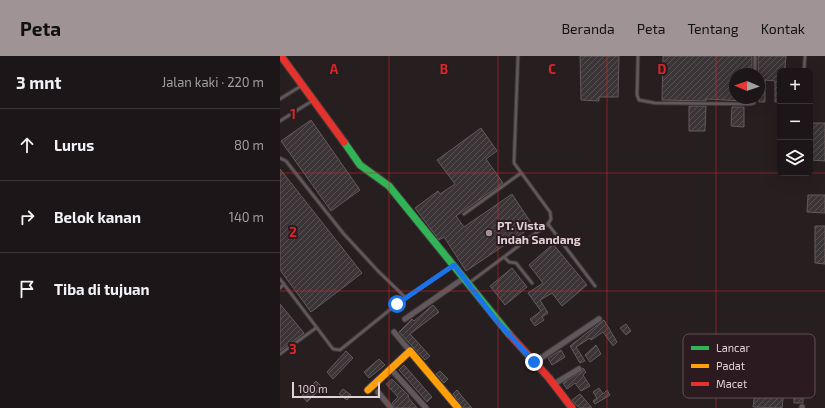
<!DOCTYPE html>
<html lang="id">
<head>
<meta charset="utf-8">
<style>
	body { margin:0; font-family:"Exo 2",sans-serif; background:#2a2325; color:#f1f3f6 }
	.controls { position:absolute; right:12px; top:12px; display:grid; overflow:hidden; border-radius:6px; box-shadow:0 4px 16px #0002 }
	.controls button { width:36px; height:36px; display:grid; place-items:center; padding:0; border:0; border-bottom:1px solid #3b3537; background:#1d1618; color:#f1f3f6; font:20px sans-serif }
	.compass { position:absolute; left:449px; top:12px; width:36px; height:36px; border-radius:50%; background:#1d1618; box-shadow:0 4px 16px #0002; rotate:272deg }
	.scale { position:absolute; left:12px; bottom:10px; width:88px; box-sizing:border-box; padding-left:4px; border:2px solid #dfd2d6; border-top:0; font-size:11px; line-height:14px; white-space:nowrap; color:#dfd2d6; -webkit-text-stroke:3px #2b1a1f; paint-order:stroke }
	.stop { position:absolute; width:12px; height:12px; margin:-9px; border:3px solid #1a73e8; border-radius:50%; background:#fff }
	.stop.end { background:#1a73e8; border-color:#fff; box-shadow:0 1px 4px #0008 }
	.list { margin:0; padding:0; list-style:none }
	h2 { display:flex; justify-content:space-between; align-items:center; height:52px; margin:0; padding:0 16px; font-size:17px }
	h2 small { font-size:13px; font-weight:400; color:#a09fa2 }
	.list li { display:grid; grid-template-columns:26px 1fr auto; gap:12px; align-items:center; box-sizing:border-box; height:72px; padding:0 16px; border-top:1px solid #3b3537 }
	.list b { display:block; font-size:15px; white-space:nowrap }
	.list em { font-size:13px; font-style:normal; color:#a09fa2 }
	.icon { flex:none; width:22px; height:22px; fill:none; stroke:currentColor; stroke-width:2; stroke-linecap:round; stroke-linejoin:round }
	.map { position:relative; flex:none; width:545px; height:352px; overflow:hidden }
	header { display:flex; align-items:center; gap:24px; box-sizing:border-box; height:56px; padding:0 20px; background:#9f9396; color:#111 }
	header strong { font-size:19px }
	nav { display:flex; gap:22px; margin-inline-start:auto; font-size:14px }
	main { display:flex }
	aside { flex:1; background:#1d1618 }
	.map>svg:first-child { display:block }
	.building { fill:url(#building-hatch); stroke:#645a5d }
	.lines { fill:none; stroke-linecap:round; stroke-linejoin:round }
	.lane-casing { stroke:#41393b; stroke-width:4.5 }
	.street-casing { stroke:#41393b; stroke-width:7 }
	.fast-casing { stroke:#41393b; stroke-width:9 }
	.slow-casing { stroke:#41393b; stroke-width:9 }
	.jam-casing { stroke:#41393b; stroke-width:9 }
	.lane { stroke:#60585a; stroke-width:2.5 }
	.street { stroke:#60585a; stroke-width:5 }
	.fast { stroke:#30b455; stroke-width:7 }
	.slow { stroke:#ff9f0a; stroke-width:7 }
	.jam { stroke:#e5322d; stroke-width:7 }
	.route { stroke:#1a73e8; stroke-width:5 }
	.grid { fill:none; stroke:#d62828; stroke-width:1; stroke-opacity:0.55 }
	.poi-dot { fill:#9f9396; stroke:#2b1a1f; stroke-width:1.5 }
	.labels { text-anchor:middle; stroke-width:4; stroke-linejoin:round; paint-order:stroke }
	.poi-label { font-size:12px; font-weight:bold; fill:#dfd2d6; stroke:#2b1a1f; text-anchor:start }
	.key { fill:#2b1a1f; stroke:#615156; stroke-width:1 }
	.key-label { font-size:11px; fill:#dfd2d6 }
	.grid-label { font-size:13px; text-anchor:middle; font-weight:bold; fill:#d62828; stroke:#2b1a1f; stroke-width:4; stroke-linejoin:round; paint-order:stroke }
</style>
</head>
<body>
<header>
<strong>Peta</strong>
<nav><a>Beranda</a><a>Peta</a><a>Tentang</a><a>Kontak</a></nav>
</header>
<main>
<aside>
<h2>3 mnt<small>Jalan kaki · 220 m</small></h2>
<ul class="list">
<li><svg class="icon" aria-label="ahead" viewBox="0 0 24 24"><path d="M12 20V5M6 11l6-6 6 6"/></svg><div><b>Lurus</b></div><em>80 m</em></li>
<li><svg class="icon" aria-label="right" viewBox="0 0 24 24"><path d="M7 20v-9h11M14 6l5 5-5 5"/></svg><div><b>Belok kanan</b></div><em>140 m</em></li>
<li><svg class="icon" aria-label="arrive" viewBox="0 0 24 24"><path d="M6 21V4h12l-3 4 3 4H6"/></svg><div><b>Tiba di tujuan</b></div></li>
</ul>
</aside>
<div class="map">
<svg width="545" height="352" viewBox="0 0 545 352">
	<defs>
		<pattern id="building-hatch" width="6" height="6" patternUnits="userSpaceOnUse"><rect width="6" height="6" fill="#3c3537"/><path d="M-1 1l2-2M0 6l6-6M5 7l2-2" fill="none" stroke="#585153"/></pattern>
	</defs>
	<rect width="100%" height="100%" fill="#271e20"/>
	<g class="building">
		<path d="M300 0H339L338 41H319V45L301 44Z"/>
		<path d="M383 0H472V18H455V42H464V45L426 43V45L382 44Z"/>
		<path d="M478 0H506L505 12 500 15V46H495V25L485 24V46H479Z"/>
		<path d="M409 50H426L425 75H409Z"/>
		<path d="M452 51H464V71L451 70Z"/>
		<path d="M31 64 80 134 51 155 1 85Z"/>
		<path d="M530 67H545V105L530 104Z"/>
		<path d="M201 72 217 95 206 103 223 127 176 160 184 171 232 138 253 170 186 215 164 181 159 184 135 152 158 135 160 138 175 128 157 104Z"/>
		<path d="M0 113 82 217 31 256 0 214Z"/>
		<path d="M528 139H545V157L527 156Z"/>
		<path d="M535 170H545V208L535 207Z"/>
		<path d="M273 188 307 229 282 250 272 237 260 244 268 257 262 261 264 264 255 270 250 263 261 255 248 237 263 227 249 209Z"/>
		<path d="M232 212 247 231 225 249 210 230Z"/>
		<path d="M0 248 24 277 0 295Z"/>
		<path d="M153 249 159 256 130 278 150 300 145 304 119 276 132 263 134 265Z"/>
		<path d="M324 264 337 286 333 290 323 276 311 284 310 282 296 291 305 305 300 307 290 290Z"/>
		<path d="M346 268 351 275 346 279 340 272Z"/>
		<path d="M316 289 321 298 310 306 305 299Z"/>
		<path d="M281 294 285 301 272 309 268 302Z"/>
		<path d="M66 295 73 302 53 323 47 316Z"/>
		<path d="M99 303 105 309 89 322 84 316Z"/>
		<path d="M124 309 152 341 147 346 119 314Z"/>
		<path d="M303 312 306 316 303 319 310 330 301 335 295 327 287 333 283 327 301 316Z"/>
		<path d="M160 315 168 323 164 327 156 318Z"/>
		<path d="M493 321 500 322 499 325H518V333H504L502 352 473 351 476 329H492Z"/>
		<path d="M112 323 129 340 128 341 137 352H115L112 347 118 341 106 328Z"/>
		<path d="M36 325 42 331 27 346 22 340Z"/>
		<path d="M319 332 323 338 327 334 330 339 315 348 313 345 317 342 313 336Z"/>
		<path d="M63 333 71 339 67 344 59 338Z"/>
		<path d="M177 334 184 343 192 352H183L173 338Z"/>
		<path d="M300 338 312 352H300L295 348 292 344Z"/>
		<path d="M514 340 523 341V347H514Z"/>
	</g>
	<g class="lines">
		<defs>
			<g id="lane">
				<path d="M358 0 357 39 359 44 375 47 470 48 474 47V42"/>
				<path d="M524 15 525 0"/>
				<path d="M475 18V0"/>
				<path d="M0 43 21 30"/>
				<path d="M0 65 32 45"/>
				<path d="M0 102 6 105 63 177 98 215 126 242"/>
				<path d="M184 158 241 117"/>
				<path d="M268 168 315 230"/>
				<path d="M224 201 229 206 236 207 252 227"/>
				<path d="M0 223 53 293 60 294 117 248 173 210"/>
				<path d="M189 227 268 168 271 163 270 156 234 107 238 0"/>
				<path d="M0 232 4 228"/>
				<path d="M0 298 36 272"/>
			</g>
			<g id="street">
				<path d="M125 263 184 222"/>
				<path d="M114 276 130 295"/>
				<path d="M255 306 319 263"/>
				<path d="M110 312 146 352"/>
				<path d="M274 328 299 313"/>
				<path d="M98 336 111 352"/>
				<path d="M522 352V351"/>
			</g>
			<path id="fast" d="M64 86 80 109 109 130 229 278"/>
			<path id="slow" d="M88 334 130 295 178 352"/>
			<g id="jam">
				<path d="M1 0 64 86"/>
				<path d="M229 278 269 322 292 352"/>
			</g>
		</defs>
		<use href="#lane" class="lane-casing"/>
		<use href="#street" class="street-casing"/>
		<use href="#fast" class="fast-casing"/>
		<use href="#slow" class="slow-casing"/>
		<use href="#jam" class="jam-casing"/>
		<use href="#lane" class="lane"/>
		<use href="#street" class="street"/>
		<use href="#fast" class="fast"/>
		<use href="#slow" class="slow"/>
		<use href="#jam" class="jam"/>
	</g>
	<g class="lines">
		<path class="route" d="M117 248 174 209 215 263 254 306"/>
	</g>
	<path class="grid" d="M109 0V352M218 0V352M327 0V352M436 0V352M0 117H545M0 235H545"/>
	<circle class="poi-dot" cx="209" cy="177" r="4"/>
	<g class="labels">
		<g class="poi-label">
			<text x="217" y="174">PT. Vista<tspan x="217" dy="14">Indah Sandang</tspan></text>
		</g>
	</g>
	<rect x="403" y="278" width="132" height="64" rx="6" class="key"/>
	<rect x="411" y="290" width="18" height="4" fill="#30b455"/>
	<rect x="411" y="308" width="18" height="4" fill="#ff9f0a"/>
	<rect x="411" y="326" width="18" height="4" fill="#e5322d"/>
	<g class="key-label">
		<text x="436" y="296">Lancar</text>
		<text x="436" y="314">Padat</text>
		<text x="436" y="332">Macet</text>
	</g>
	<g class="grid-label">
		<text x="54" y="18">A</text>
		<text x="164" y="18">B</text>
		<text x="272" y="18">C</text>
		<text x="382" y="18">D</text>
		<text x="13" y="63">1</text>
		<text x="13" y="181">2</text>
		<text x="13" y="298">3</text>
	</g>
</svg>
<div class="controls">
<button>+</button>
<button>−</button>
<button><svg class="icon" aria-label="layers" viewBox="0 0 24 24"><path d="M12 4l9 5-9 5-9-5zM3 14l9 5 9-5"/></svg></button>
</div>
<svg class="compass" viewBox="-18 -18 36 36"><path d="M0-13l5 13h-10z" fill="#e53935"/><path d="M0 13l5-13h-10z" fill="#a09fa2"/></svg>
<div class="scale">100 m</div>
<div class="stop" style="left:117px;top:248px"></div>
<div class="stop end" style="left:254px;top:306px"></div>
</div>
</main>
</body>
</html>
